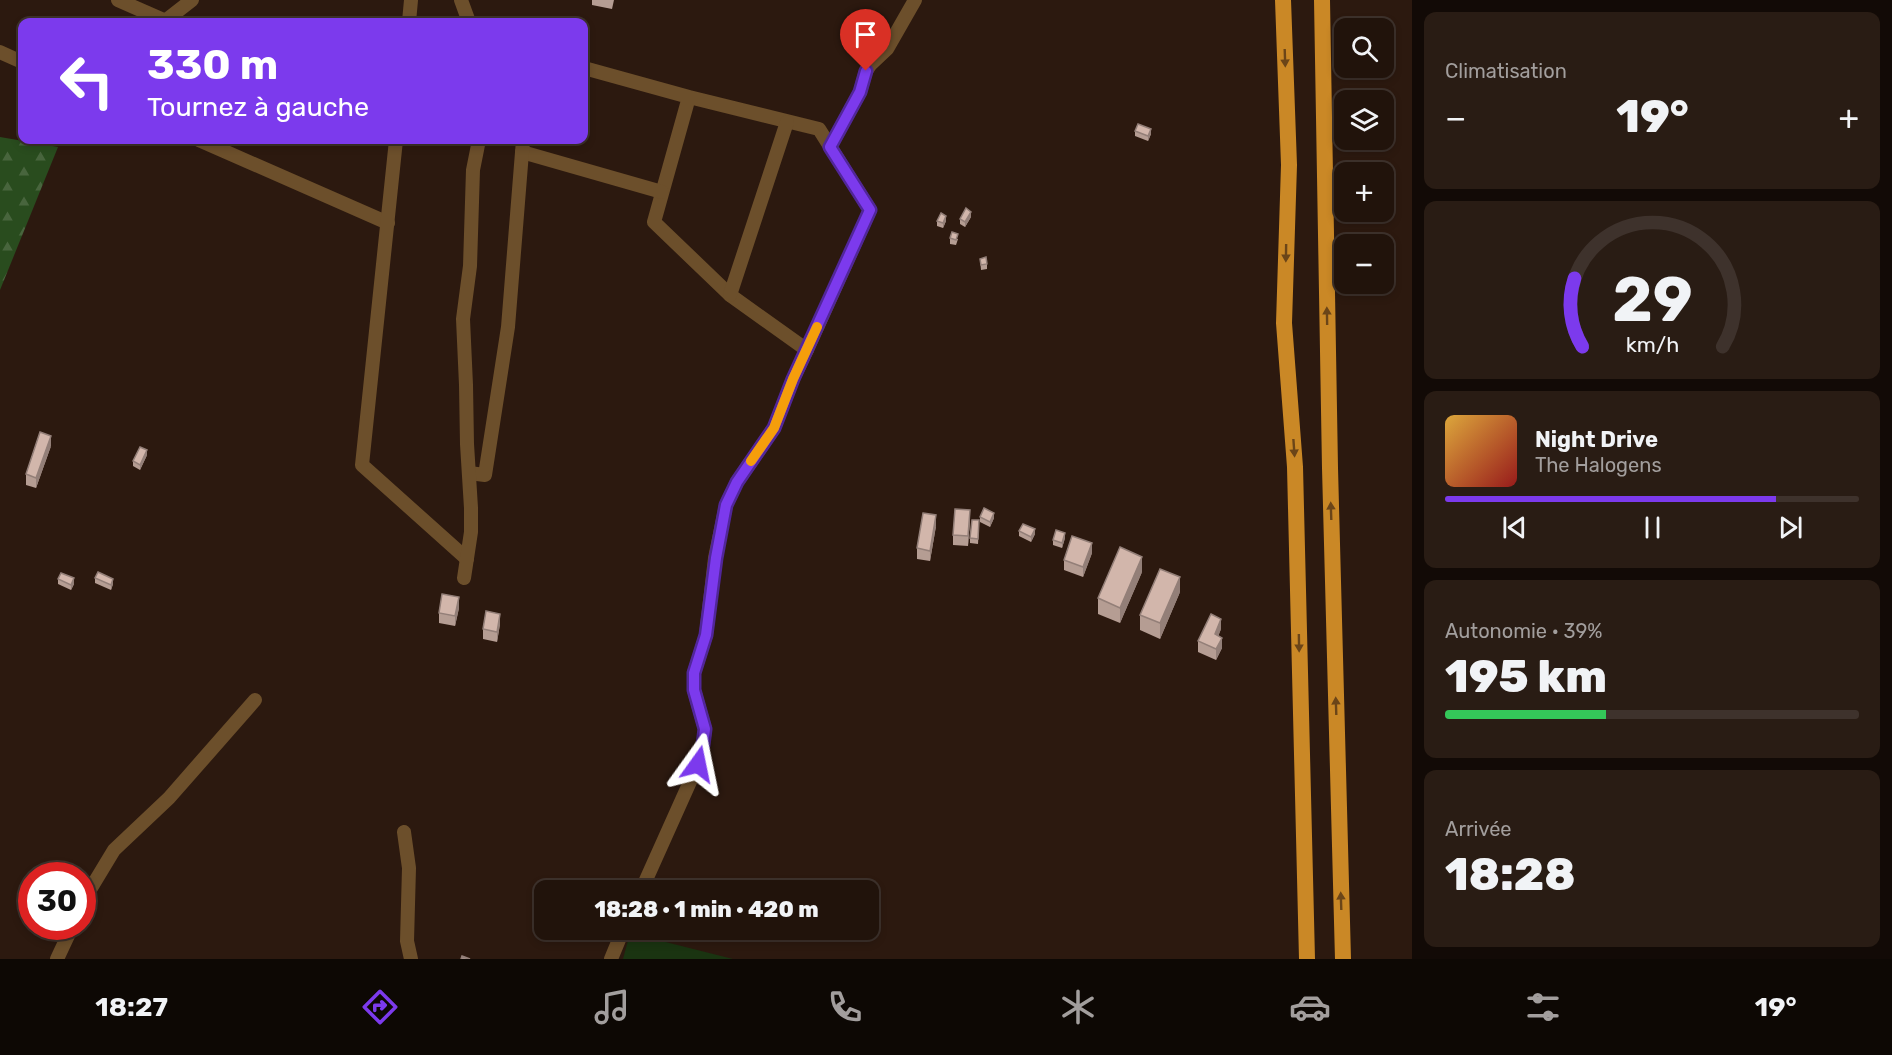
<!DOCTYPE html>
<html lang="fr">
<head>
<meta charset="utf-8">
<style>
  body { margin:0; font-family:Rubik,sans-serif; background:#291c14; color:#f1f3f6; height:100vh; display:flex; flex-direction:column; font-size:22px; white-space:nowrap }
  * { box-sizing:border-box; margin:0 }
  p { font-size:20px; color:#a29e9d }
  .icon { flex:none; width:33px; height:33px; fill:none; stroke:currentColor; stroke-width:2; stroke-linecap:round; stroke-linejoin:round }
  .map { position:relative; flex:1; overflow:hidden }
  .drawer { display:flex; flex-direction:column; gap:12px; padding:12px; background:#120a06; width:480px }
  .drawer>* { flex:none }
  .hud { position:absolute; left:18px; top:18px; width:570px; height:126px; border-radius:12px; box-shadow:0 3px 9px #0003,0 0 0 2px #3e322c; background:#7c3aed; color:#fff; overflow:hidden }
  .controls { position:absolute; left:1334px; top:18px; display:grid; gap:12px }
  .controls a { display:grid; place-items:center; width:60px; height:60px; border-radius:12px; background:#21130b; box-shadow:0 3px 9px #0003,0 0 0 2px #3e322c; font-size:30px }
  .speed { position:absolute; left:18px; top:862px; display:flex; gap:12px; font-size:30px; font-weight:700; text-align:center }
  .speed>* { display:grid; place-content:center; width:78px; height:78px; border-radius:50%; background:#21130b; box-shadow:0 3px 9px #0003,0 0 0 2px #3e322c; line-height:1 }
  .speed .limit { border:9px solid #d22; background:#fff; color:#111 }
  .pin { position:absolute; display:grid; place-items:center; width:51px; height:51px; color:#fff; margin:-62px -26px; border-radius:50% 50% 50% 0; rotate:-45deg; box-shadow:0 0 6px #0007 }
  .pin .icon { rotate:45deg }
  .me { position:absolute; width:66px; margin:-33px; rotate:12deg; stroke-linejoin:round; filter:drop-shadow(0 0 4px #0008) }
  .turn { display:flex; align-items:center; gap:21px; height:126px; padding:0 30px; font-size:27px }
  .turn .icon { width:78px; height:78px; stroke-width:2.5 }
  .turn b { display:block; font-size:42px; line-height:51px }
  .big { font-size:45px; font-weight:800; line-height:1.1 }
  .drawer .widget { flex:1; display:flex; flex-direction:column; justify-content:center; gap:9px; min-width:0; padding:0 21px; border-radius:12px; background:#291c14 }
  .drawer .dial { align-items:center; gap:0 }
  .dial svg { height:156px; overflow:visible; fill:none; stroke:#3e322c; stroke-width:7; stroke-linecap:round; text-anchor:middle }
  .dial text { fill:#f1f3f6; stroke:none }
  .song { display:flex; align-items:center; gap:18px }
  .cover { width:72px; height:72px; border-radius:9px; background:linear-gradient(135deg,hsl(40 70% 55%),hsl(0 70% 35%)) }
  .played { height:6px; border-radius:3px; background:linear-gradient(90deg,#7c3aed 80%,#3e322c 80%) }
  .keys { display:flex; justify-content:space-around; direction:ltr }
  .heat { display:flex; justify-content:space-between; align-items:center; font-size:33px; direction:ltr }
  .charge { height:9px; border-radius:4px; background:linear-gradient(90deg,#34c759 39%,#3e322c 0) }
  .trip { position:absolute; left:534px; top:880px; width:345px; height:60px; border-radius:12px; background:#21130b; box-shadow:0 3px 9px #0003,0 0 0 2px #3e322c; font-weight:800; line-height:60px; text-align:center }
  .tab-bar { display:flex; height:96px; justify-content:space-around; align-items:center; background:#0d0804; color:#a29e9d }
  .tab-bar .icon { width:42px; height:42px }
  .tab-bar .selected { color:#7c3aed }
  .tab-bar b { font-size:27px; color:#f1f3f6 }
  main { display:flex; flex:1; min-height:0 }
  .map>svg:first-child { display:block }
  .forest { fill:url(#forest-firs) }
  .park { fill:#1a3411 }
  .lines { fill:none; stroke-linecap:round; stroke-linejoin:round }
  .minor { stroke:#6c4f2b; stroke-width:14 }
  .trunk { stroke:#ca8826; stroke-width:16 }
  .wall { fill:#b59d93 }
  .shaded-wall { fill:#937f78 }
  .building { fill:#d2b6ab; stroke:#937f78; stroke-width:1.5 }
  .oneway { fill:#6b4518 }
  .route-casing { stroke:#51269a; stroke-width:15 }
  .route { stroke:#7c3aed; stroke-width:10 }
  .slow { stroke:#f59e0b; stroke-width:10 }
</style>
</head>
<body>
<main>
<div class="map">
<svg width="1412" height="959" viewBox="0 0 1412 959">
  <defs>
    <pattern id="forest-firs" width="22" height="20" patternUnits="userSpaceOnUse" patternTransform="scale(1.5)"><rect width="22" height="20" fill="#294c1e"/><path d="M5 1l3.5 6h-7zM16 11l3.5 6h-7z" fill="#48653d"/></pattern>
  </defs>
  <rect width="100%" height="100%" fill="#2c190f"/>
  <polygon class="forest" points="0,137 58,147 0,290"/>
  <polygon class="park" points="630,933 733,959 623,959"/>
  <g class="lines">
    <g class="minor">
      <polyline points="118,0 168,22"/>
      <polyline points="461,0 469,22"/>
      <polyline points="165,21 192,0"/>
      <polyline points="409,22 411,0"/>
      <polyline points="0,52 22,62"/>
      <polyline points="584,68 689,97 819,129 870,210 807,350 730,295 654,222 689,97"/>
      <polyline points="199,140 388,223"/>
      <polyline points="396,140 362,465 467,559"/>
      <polyline points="830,147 860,92 866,71 870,65 887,49 915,0"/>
      <polyline points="522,152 662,192"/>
      <polyline points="730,295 787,122"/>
      <polyline points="469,473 485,475 508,327 523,140"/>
      <polyline points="464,578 471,532 471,508 467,444 466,385 463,319 470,266 473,170 479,140"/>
      <polyline points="404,832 409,868 407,941 411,959"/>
      <polyline points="641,891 698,764 703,745 705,729 694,690 694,673 706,635 715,558 726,505 737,482 774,428 793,379 807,350"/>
      <polyline points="82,903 114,850 169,798 255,700"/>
      <polyline points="57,959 72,927"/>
      <polyline points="611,959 623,930"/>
    </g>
    <g class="trunk">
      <polyline points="1283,0 1289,165 1284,323 1295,467 1307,959"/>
      <polyline points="1322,0 1330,468 1343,959"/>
    </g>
  </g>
  <g class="wall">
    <polygon points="592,0 614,0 612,9 592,5"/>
    <polygon points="1135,131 1151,134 1148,141 1135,136"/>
    <polygon points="971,217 965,227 960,224 960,219"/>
    <polygon points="937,221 946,221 943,228 937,226"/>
    <polygon points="950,238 958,239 956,245 950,244"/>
    <polygon points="980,259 987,264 987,269 981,270"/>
    <polygon points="51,446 36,488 26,485 26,474"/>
    <polygon points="147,455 140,470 133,466 133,461"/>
    <polygon points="980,517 994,518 990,527 980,522"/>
    <polygon points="970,520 968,546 953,545 953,535"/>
    <polygon points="979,525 978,544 970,543 970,538"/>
    <polygon points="936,526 930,561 917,559 917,548"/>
    <polygon points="1019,531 1035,534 1031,542 1019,536"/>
    <polygon points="1065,538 1062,548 1053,545 1053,540"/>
    <polygon points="1092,553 1083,577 1064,570 1064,560"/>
    <polygon points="1142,572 1120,623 1098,614 1098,598"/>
    <polygon points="95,578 113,584 111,590 95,583"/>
    <polygon points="58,579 74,584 71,590 58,584"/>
    <polygon points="1180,592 1160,639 1140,630 1140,615"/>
    <polygon points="459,608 455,626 439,623 439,613"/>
    <polygon points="500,624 497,642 483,639 483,629"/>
    <polygon points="1221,629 1218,636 1222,648 1216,660 1198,652 1198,641"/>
  </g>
  <g class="shaded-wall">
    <polygon points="1151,129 1151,134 1148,141 1148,136"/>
    <polygon points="971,212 971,217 965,227 965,222"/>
    <polygon points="946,216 946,221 943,228 943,223"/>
    <polygon points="51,436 51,446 36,488 36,478"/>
    <polygon points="147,450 147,455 140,470 140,465"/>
    <polygon points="970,510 970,520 968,546 968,536"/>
    <polygon points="994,513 994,518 990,527 990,522"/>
    <polygon points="936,515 936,526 930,561 930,551"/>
    <polygon points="1035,529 1035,534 1031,542 1031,537"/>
    <polygon points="1065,533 1065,538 1062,548 1062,543"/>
    <polygon points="1092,543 1092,553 1083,577 1083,567"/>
    <polygon points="1142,557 1142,572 1120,623 1120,608"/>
    <polygon points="1180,577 1180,592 1160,639 1160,623"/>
    <polygon points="74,578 74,584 71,590 71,585"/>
    <polygon points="113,579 113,584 111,590 111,585"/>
    <polygon points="459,597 459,608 455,626 455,616"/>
    <polygon points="500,614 500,624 497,642 497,632"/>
    <polygon points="1221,619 1221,629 1215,645 1215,634"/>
    <polygon points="1222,638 1222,648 1216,660 1216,649"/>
  </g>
  <g class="building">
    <polygon points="1138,124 1151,129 1148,136 1135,131"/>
    <polygon points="966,208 971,212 965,222 960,219"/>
    <polygon points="941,213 946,216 943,223 937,221"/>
    <polygon points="952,232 958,234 956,240 950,238"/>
    <polygon points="986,257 987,264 981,265 980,259"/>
    <polygon points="40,432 51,436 36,478 26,474"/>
    <polygon points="140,447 147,450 140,465 133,461"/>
    <polygon points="984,508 994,513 990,522 980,517"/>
    <polygon points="955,509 970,510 968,536 953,535"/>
    <polygon points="923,513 936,515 930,551 917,548"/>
    <polygon points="972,520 979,520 978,539 970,538"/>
    <polygon points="1023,524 1035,529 1031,537 1019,531"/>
    <polygon points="1056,530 1065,533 1062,543 1053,540"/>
    <polygon points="1072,536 1092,543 1083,567 1064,560"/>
    <polygon points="1120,547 1142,557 1120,608 1098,598"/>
    <polygon points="1160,569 1180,577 1160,623 1140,615"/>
    <polygon points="98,572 113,579 111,585 95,578"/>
    <polygon points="61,573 74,578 71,585 58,579"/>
    <polygon points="442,594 459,597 455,616 439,613"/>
    <polygon points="486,611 500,614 497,632 483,629"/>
    <polygon points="1211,614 1221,619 1215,634 1222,638 1216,649 1198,641"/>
    <polygon points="462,956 470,959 461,959"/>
  </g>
  <defs><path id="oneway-solid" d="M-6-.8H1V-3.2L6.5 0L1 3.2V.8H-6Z" transform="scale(1.5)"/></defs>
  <g class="oneway">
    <use href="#oneway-solid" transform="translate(1285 58) rotate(88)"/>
    <use href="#oneway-solid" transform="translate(1286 253) rotate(91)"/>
    <use href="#oneway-solid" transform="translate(1327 316) rotate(-91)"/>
    <use href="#oneway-solid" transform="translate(1294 448) rotate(86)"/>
    <use href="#oneway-solid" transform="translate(1331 511) rotate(-92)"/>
    <use href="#oneway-solid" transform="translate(1299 643) rotate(89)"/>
    <use href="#oneway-solid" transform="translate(1336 706) rotate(-92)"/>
    <use href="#oneway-solid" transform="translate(1341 901) rotate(-92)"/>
  </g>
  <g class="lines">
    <defs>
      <polyline id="route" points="698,764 703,745 705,729 694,690 694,673 706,635 716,558 726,505 737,482 774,428 793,379 870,210 830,147 860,92 866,71"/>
    </defs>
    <use href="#route" class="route-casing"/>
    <use href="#route" class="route"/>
    <polyline class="slow" points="751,461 774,428 793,379 817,327"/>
  </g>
</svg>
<div class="controls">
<a><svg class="icon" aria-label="search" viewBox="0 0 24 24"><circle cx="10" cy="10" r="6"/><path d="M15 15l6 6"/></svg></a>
<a><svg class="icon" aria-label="layers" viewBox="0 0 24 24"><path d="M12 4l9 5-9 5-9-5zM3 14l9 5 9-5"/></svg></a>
<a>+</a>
<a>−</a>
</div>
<div class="speed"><div class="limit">30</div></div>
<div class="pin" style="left:866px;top:71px;background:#d93025"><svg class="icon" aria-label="arrive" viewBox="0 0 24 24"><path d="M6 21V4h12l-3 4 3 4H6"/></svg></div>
<svg class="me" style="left:698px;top:764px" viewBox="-20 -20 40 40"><path d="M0-17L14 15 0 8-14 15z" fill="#7c3aed" stroke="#fff" stroke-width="4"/></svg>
<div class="trip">18:28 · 1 min · 420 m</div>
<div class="hud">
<div class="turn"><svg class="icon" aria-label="left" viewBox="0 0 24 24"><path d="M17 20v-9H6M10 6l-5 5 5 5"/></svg><div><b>330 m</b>Tournez à gauche</div></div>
</div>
</div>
<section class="drawer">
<div class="widget"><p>Climatisation</p>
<div class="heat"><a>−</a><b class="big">19°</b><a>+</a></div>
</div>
<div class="widget dial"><svg viewBox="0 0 100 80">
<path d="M14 69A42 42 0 1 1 86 69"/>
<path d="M14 69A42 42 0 0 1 10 34" stroke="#7c3aed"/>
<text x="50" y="56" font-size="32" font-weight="700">29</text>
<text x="50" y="72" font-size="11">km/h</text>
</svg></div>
<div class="widget">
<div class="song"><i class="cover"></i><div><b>Night Drive</b><p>The Halogens</p></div></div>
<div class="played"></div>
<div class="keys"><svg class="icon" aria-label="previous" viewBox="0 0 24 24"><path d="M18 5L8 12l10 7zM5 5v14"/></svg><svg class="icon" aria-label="pause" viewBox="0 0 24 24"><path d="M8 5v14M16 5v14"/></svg><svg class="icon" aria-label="next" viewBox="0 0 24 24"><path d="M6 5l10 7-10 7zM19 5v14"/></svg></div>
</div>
<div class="widget"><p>Autonomie · 39%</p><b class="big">195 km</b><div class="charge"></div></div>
<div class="widget"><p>Arrivée</p><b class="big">18:28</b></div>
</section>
</main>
<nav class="tab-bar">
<b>18:27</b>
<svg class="icon selected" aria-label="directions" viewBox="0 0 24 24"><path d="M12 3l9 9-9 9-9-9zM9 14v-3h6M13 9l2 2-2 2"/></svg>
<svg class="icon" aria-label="music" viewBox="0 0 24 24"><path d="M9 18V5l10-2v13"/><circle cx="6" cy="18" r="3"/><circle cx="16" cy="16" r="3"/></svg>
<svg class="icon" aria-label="phone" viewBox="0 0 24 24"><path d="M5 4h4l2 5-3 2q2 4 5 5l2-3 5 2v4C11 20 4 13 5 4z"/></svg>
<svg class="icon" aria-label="climate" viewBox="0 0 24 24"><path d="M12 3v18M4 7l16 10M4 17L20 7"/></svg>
<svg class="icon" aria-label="car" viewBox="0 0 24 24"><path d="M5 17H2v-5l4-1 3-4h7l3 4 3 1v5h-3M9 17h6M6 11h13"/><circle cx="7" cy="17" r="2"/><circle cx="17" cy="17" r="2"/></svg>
<svg class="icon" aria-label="filters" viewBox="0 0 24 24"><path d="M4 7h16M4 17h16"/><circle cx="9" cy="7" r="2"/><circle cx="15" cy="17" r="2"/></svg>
<b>19°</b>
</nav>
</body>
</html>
